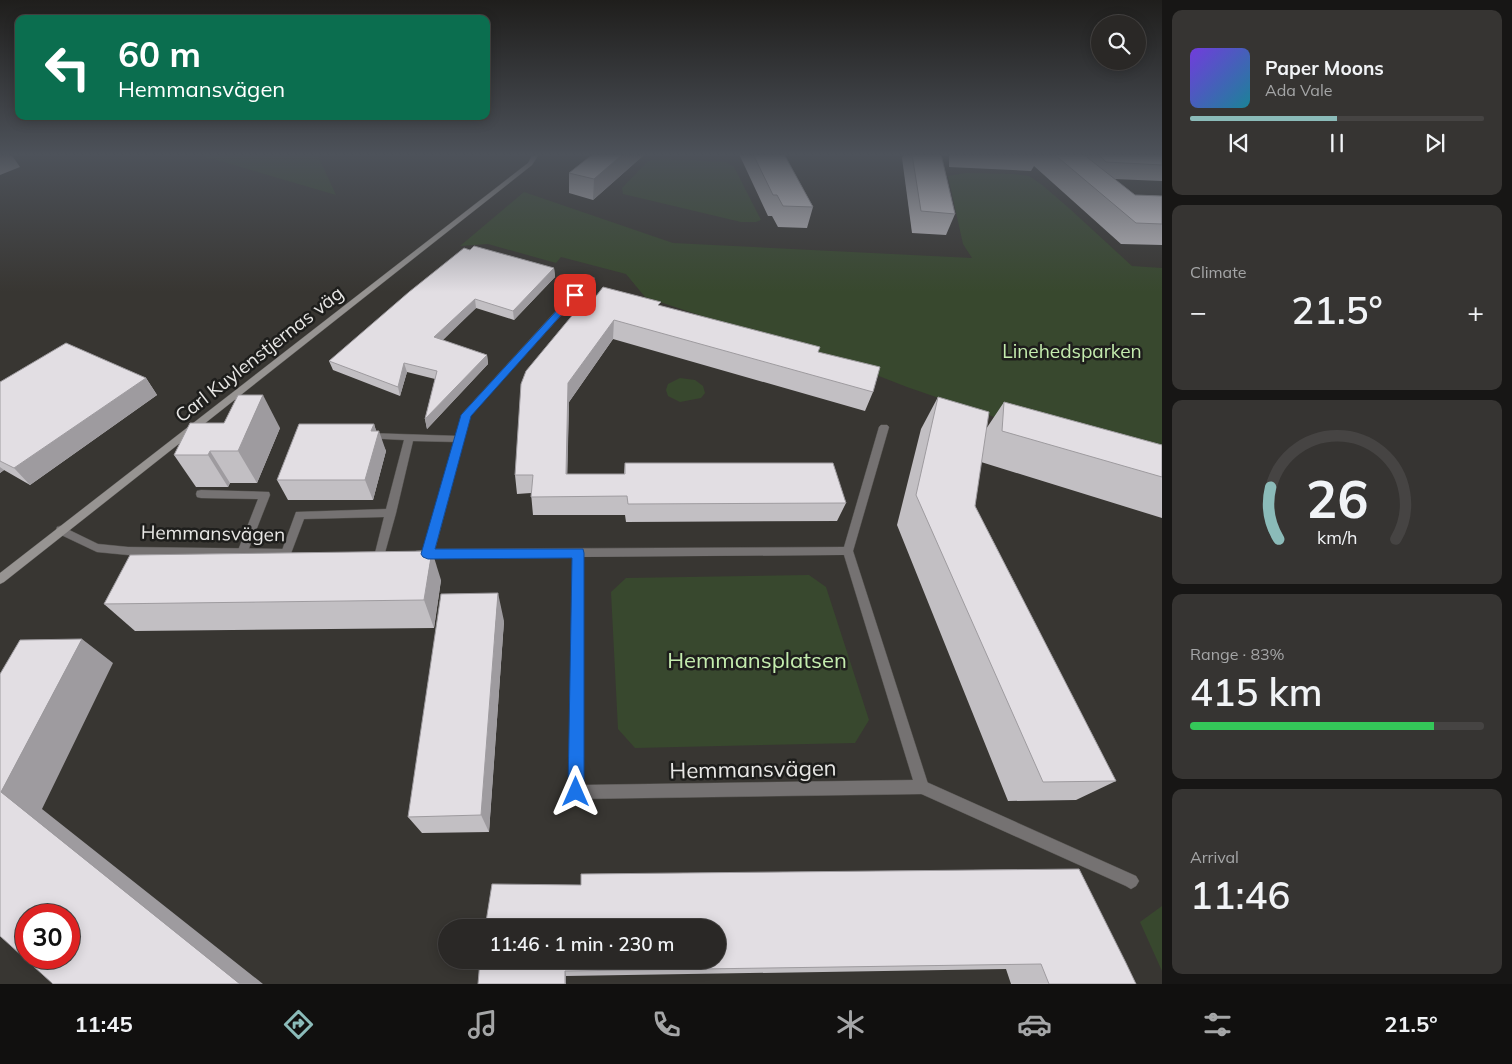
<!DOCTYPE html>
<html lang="en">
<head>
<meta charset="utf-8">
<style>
  body { margin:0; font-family:Mulish,sans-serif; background:#363432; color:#f1f3f6; height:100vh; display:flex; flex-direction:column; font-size:19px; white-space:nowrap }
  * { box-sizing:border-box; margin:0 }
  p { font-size:16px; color:#a5a6a7 }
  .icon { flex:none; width:28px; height:28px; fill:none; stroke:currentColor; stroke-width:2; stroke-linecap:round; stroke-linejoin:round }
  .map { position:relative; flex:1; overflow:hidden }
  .side { display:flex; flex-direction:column; gap:10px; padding:10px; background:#171615; width:350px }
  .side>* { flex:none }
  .banner { position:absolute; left:15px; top:15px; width:475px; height:105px; border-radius:10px; box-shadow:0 2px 12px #0003,0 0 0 1px #464443; background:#0b6e4f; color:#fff; overflow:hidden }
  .tools { position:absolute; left:1091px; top:15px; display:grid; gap:10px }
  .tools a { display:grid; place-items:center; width:55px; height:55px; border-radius:50%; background:#2a2826; box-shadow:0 2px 12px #0003,0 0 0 1px #464443; font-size:25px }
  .speed { position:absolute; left:15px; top:904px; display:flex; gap:10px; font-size:25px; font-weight:700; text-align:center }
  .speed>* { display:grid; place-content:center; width:65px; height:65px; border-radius:50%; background:#2a2826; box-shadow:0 2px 12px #0003,0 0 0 1px #464443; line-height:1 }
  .speed .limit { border:8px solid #d22; background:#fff; color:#111 }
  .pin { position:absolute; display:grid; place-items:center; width:42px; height:42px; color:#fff; margin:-21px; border-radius:10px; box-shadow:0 2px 8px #0006 }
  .me { position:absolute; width:55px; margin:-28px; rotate:0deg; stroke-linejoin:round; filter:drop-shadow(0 0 4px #0008) }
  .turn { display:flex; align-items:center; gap:18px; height:105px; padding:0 20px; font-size:22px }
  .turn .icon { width:65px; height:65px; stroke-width:2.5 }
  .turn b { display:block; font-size:35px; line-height:42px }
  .big { font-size:38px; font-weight:600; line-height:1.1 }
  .side .card { flex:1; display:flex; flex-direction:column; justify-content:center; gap:8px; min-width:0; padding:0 18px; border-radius:10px; background:#363432 }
  .side .dial { align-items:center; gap:0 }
  .dial svg { height:130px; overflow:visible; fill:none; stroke:#464443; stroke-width:7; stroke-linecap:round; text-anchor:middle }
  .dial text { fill:#f1f3f6; stroke:none }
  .song { display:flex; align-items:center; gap:15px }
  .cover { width:60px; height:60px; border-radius:8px; background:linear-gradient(135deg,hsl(260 70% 55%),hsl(190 70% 35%)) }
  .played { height:5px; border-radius:2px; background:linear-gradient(90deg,#8bbbb9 50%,#464443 50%) }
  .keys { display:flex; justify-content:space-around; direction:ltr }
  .heat { display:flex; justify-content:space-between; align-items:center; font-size:28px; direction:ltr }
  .charge { height:8px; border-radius:4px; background:linear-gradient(90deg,#34c759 83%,#464443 0) }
  .trip { position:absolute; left:438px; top:919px; width:288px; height:50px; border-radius:25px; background:#2a2826; box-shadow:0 2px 12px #0003,0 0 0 1px #464443; font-weight:600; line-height:50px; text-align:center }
  .menu { display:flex; height:80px; justify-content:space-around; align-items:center; background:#11100f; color:#a5a6a7 }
  .menu .icon { width:35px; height:35px }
  .menu .selected { color:#8bbbb9 }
  .menu b { font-size:22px; color:#f1f3f6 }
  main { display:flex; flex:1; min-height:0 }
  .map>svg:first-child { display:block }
  .green { fill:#38482e }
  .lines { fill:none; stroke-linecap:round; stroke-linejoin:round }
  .lane-casing { stroke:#54524f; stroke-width:1 }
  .street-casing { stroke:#54524f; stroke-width:1 }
  .secondary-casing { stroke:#54524f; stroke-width:1 }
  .lane { fill:#757272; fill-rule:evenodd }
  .street { fill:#757272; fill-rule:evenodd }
  .secondary { fill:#979492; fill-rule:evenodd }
  .wall { fill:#c2bfc3 }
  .shaded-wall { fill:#9e9b9f }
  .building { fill:#e2dee3; stroke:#9e9b9f; fill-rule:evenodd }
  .route { fill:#1a73e8; stroke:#114b97 }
  .labels { text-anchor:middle; stroke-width:5; stroke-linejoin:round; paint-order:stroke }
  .park-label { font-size:19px; fill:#c4ecae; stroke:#1e1e1c }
  .street-label { font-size:19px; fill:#e8e7e5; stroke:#1e1e1c }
  .near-park-label { font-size:22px; fill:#c4ecae; stroke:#1e1e1c }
  .near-street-label { font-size:22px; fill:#e8e7e5; stroke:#1e1e1c }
</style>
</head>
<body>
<main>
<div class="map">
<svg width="1162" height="984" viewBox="0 0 1162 984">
  <rect width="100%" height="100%" fill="#383632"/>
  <g class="green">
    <polygon points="196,154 317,154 336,195"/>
    <polygon points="663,159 727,162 734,167 761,220 756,222 741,222 623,194 622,188 648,161"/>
    <polygon points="966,173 1014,174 1029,176 1041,184 1070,209 1132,266 1162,268 1162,475 907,387 866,371 645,297 626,274 561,257 556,263 488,244 460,246 524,192 673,243 972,258 963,244 948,176"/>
    <polygon points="680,378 695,380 703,386 705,393 701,398 680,402 668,396 666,390 668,384"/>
    <polygon points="809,575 826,587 869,720 855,743 635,748 618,729 611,592 626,578"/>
    <polygon points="1162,906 1162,971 1140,922"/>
  </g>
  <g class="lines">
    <defs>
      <g id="lane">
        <polygon points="368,433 459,436 464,439 459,442 413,441 396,513 384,556 380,557 376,556 375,553 384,517 304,519 290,556 286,557 282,556 281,553 296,512 386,509 404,440 365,438 363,436"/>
        <polygon points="201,490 269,492 270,495 246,556 242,557 238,556 237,553 258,499 201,498 197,497 196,494 197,491"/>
        <polygon points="922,780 1136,876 1139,881 1136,886 1131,889 1126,886 917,792 915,787 917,782"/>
      </g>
      <g id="street">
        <path d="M588 276 595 278 470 416 435 549 844 547 879 427 881 425H887L889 427 853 551 929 787 927 792 922 794 576 799 571 797 569 792 573 557 420 558 416 557 415 554 416 551 424 550 463 413ZM844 555 913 780 583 785V557Z"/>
        <polygon points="61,526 98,544 128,547 286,549 290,550 291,553 290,556 286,557 128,555 97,552 57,533 56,530 57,527"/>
      </g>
      <polygon id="secondary" points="533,154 539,154 532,165 4,582 0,584 0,573 528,163"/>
    </defs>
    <use href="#lane" class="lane-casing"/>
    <use href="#street" class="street-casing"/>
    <use href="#secondary" class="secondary-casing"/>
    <use href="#lane" class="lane"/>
    <use href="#street" class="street"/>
    <use href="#secondary" class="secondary"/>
  </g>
  <g class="wall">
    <polygon points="593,154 645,154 593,200 569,193 569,173"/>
    <polygon points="739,154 784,154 813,207 807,228 778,227 772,216 768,216"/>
    <polygon points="904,154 941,154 955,214 946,235 912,233 902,158"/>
    <polygon points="949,154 1162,154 1162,181 1114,179 1135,195 1162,196 1162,245 1121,244 1034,166 1031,171 949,167"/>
    <polygon points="470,250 554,268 555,277 514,320 476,308 442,340 487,355 488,364 427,429 425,419 435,379 407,372 400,396 333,370 329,361"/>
    <polygon points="661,306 818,352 873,392 865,411 613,339 569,402 567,474 624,474 625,463 846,503 837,521 626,522 625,515 533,515 531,493 517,494 515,475 587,308"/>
    <polygon points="146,378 157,395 30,485 4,470 0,473 0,382"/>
    <polygon points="938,397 986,429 1004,402 1162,445 1162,518 981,462 975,506 1116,781 1076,800 1008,801 897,525 921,429"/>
    <polygon points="374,424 376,431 386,451 373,500 288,500 277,480"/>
    <polygon points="280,428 257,483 230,483 228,487 196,487 174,455"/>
    <polygon points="441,580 434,628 135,631 104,604"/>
    <polygon points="504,621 489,832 422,833 408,817"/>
    <polygon points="1079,869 1136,984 1011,984 1006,969 566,976 566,984 478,984 581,885"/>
  </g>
  <g class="shaded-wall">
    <polygon points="0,154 11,154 20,167 0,175"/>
    <polygon points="623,154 645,154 593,200 594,179"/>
    <polygon points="554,268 555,277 514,320 513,311"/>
    <polygon points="475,299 476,308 436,347 434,337"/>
    <polygon points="614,320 613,339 569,402 567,492 566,474 568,383"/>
    <polygon points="487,355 488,364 427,429 425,419"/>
    <polygon points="404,363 407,372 400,396 398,387"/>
    <polygon points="146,378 157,395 30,485 14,468"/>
    <polygon points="263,395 280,428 257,483 238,451"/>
    <polygon points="374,424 378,436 379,431 386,451 373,500 365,480 371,431"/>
    <polygon points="210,451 230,483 228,487 208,455"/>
    <polygon points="0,467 4,470 0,473"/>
    <polygon points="432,551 441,580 434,628 424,600"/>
    <polygon points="498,593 504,621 489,832 481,815"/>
    <polygon points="82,639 113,663 42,809 263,984 240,984 1,792"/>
    <polygon points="565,971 566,976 566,984 565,984"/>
  </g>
  <g class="building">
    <polygon points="593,154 623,154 594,179 569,173"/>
    <polygon points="753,154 784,154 813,207 783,206 777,195 773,195"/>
    <polygon points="912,154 941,154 955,214 921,211"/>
    <polygon points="1054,154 1083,154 1135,195 1162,196 1162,224 1136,223"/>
    <polygon points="1098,154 1162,154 1162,165 1106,162"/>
    <polygon points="474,246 554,268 513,311 475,299 434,337 487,355 425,419 437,371 404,363 398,387 329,361 409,292 464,248 470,250"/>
    <polygon points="603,287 661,302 658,305 820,347 818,352 880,367 873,392 614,320 568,383 566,474 625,474 625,463 833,463 846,503 628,504 627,496 531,497 533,475 515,475 521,384 526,371 580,306 587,308"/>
    <polygon points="66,343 146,378 14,468 0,461 0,382"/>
    <polygon points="238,395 263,395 238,451 210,451 208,455 174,455 190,423 224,423"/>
    <polygon points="938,397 989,412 975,506 1116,781 1043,782 916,495"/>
    <polygon points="1004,402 1162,445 1162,477 1002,431"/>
    <polygon points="299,424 374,424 371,431 379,431 365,480 277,480"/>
    <polygon points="432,551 424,600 104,604 130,555"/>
    <polygon points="498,593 481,815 408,817 441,594"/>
    <path d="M82 639 1 792 240 984H53L0 936V674L20 640ZM26 915H69V958H26Z"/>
    <polygon points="1079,869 1126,963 1136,984 1049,984 1041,964 565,971 565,984 478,984 480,960 716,960 716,928 485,928 492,884 581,885 581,874"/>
  </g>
  <linearGradient id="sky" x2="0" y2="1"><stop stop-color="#1f1e1c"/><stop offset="0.53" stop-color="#4d525a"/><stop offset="1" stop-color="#4d525a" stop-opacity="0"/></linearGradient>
  <rect width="1162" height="292" fill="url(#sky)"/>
  <polygon class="route" points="572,294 579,295 471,416 435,549 583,549 584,553 584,792 582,797 576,800 571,797 568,792 572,558 428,559 423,557 421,554 461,415"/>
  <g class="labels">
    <g class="park-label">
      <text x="1072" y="358">Linehedsparken</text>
    </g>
    <g class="street-label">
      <text transform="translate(259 354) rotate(-38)" y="7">Carl Kuylenstjernas väg</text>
      <text transform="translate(213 533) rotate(1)" y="7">Hemmansvägen</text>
    </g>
    <g class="near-park-label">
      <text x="757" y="668">Hemmansplatsen</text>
    </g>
    <g class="near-street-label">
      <text transform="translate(753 769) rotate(-1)" y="8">Hemmansvägen</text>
    </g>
  </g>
</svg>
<div class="tools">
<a><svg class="icon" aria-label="search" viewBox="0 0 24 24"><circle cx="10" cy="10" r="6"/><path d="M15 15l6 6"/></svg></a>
</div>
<div class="speed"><div class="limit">30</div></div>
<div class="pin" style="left:575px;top:295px;background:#d93025"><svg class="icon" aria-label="arrive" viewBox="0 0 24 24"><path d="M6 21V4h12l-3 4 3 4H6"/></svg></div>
<svg class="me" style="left:576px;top:792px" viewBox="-20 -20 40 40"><path d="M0-17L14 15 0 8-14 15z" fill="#1a73e8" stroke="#fff" stroke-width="4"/></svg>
<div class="trip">11:46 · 1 min · 230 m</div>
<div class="banner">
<div class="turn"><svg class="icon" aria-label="left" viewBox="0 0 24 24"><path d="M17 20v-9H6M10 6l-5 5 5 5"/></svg><div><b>60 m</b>Hemmansvägen</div></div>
</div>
</div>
<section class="side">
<div class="card">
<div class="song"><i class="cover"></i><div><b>Paper Moons</b><p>Ada Vale</p></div></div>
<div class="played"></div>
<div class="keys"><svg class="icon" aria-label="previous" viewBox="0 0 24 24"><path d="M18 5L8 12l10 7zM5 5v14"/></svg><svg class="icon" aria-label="pause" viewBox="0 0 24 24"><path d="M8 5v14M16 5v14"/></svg><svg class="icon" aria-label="next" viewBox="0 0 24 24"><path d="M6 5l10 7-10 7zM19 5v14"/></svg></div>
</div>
<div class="card"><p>Climate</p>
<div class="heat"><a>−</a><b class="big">21.5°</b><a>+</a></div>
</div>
<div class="card dial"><svg viewBox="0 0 100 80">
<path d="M14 69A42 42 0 1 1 86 69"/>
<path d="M14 69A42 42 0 0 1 9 37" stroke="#8bbbb9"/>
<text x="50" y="56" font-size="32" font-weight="700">26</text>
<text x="50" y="72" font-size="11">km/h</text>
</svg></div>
<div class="card"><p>Range · 83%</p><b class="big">415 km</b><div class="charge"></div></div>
<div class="card"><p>Arrival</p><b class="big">11:46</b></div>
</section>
</main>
<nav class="menu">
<b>11:45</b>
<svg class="icon selected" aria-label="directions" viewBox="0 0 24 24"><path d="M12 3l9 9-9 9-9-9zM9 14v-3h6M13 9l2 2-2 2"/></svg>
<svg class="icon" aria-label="music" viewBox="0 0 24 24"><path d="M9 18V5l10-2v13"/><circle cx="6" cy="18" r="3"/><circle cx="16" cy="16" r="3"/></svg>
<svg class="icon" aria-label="phone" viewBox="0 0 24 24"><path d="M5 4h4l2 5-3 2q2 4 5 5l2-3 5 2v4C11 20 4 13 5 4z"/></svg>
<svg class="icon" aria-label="climate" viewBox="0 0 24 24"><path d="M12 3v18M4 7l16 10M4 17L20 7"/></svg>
<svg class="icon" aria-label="car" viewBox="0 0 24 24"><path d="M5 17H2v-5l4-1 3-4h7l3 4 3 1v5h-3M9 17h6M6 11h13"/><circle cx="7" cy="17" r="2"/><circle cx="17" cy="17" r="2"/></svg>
<svg class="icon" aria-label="filters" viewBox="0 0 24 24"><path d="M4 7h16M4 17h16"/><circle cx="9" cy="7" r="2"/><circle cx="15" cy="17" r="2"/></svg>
<b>21.5°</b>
</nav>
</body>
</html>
